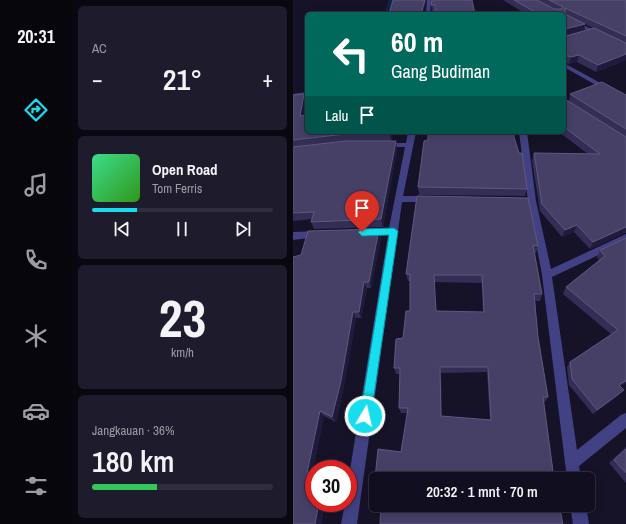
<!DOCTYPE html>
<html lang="id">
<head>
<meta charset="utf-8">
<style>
  body { margin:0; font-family:"Archivo Narrow",sans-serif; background:#1e1c2c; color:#f1f3f6; height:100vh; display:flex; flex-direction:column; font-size:15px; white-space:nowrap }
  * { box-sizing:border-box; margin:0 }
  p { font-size:13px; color:#9c9ca4 }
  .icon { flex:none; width:22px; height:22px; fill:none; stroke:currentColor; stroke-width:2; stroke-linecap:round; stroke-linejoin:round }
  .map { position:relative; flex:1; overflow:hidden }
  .drawer { display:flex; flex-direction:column; gap:6px; padding:6px; background:#090811; width:221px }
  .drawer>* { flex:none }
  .banner { position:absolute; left:12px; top:12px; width:261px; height:122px; border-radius:6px; box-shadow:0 2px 10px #0003,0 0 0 1px #302e3d; background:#00695c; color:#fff; overflow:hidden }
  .speed { position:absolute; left:12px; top:460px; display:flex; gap:8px; font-size:20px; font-weight:700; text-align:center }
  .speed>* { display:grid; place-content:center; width:52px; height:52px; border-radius:50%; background:#100e1f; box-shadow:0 2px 10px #0003,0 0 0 1px #302e3d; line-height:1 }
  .speed .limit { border:6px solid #d22; background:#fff; color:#111 }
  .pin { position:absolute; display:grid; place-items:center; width:34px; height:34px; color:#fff; margin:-41px -17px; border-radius:50% 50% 50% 0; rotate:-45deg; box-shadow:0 0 4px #0007 }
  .pin .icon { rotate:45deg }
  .me { position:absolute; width:44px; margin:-22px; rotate:9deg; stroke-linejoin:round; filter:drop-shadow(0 0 3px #0008) }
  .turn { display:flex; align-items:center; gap:14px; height:84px; padding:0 20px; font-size:18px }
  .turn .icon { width:52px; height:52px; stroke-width:2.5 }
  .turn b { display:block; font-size:28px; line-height:34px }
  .then { display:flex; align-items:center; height:38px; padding:0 20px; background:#0003; gap:8px; font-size:15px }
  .big { font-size:30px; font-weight:600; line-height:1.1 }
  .drawer .card { flex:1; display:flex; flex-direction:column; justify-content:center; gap:6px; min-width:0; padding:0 14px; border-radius:6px; background:#1e1c2c }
  .drawer .dial { align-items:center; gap:0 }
  .dial b { font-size:52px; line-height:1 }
  .song { display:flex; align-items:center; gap:12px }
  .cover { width:48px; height:48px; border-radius:6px; background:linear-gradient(135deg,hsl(150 70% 55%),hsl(110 70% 35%)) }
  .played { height:4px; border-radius:2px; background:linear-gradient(90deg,#17deee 25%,#302e3d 25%) }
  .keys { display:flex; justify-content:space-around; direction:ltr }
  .heat { display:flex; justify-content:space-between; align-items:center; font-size:22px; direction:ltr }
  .charge { height:6px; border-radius:3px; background:linear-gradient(90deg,#34c759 36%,#302e3d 0) }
  .trip { position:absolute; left:76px; top:472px; width:226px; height:40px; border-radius:6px; background:#100e1f; box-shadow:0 2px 10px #0003,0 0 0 1px #302e3d; font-weight:600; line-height:40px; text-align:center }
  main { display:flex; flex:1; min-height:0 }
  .dock { display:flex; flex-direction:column; width:72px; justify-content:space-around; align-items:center; background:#06060c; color:#9c9ca4 }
  .dock .icon { width:28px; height:28px }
  .dock .selected { color:#17deee }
  .dock b { font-size:18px; color:#f1f3f6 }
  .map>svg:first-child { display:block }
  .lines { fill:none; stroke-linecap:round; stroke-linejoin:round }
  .stream { fill:#0f2445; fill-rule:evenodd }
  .minor { fill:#424184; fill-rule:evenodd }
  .wall { fill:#342d55; fill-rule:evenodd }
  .shaded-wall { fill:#201b3c }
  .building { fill:#464067; stroke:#5e597e; fill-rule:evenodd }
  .route { fill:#17deee; stroke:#0f909b }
</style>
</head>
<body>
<main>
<nav class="dock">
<b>20:31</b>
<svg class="icon selected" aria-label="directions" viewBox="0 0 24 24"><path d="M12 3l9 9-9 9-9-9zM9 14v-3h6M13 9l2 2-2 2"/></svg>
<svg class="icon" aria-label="music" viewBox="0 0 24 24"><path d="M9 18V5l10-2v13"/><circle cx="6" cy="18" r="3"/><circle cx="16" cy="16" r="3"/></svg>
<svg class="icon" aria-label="phone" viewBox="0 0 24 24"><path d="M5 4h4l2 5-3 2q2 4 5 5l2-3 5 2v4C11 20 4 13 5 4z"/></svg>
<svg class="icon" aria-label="climate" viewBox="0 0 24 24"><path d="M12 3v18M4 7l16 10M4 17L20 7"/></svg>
<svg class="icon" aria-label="car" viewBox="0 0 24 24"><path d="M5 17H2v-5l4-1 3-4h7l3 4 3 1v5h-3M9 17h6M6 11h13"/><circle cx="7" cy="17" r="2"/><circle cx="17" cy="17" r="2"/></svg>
<svg class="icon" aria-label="filters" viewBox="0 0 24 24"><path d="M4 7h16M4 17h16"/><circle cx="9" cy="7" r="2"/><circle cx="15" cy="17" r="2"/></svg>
</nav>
<section class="drawer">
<div class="card"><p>AC</p>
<div class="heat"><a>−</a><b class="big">21°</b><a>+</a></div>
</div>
<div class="card">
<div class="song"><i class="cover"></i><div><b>Open Road</b><p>Tom Ferris</p></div></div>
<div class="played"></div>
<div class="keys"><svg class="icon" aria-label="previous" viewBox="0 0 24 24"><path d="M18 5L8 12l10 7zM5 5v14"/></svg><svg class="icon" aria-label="pause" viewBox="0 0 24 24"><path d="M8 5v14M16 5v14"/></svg><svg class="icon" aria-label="next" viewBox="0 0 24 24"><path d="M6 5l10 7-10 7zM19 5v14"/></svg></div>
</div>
<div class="card dial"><b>23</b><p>km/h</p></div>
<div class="card"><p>Jangkauan · 36%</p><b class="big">180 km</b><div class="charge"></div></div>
</section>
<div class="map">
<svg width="333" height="524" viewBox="0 0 333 524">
  <rect width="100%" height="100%" fill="#161329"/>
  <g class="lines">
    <polygon class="stream" points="96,0 100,0 95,14 91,14"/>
    <g class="minor">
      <polygon points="134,0 138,0 137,14 133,14"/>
      <polygon points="271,16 333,45 333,49 271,19"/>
      <polygon points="271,63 333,97 333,102 271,67"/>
      <polygon points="14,92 14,96 0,98 0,94"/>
      <polygon points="115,132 123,132 110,196 137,196 141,199 137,202 109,202 64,524 48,524 52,503 55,503 55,482 95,235 74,235 69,232 74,229 96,228 112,147 92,147 88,145 92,143 113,143"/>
      <polygon points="226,132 234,132 243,201 258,269 333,234 333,242 259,277 284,450 328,415 333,413 333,428 286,466 288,479 274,479 249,275 235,201"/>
      <polygon points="28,231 31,232 33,234 31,236 0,240 0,232"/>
      <polygon points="277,505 293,505 296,524 280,524"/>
    </g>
  </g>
  <g class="wall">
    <polygon points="179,0 142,11 139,11 138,5"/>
    <path d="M210 0H333V60L303 72 284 62 276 64 271 62V14H233ZM292 24 300 28 273 36 272 35 291 31Z"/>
    <polygon points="11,94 14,101 11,115 101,132 98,141 104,149 90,227 21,229 18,222 19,219 0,221 0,95"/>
    <polygon points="277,94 333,95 333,233 332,233 297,249 281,232 269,237 247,211 239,161 241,153 295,154 266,132 271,132 271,96 272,99 276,101"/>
    <polygon points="221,137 234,189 232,196 126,195 125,187 135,140"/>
    <path d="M124 196 235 198 245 246 243 253H241L249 294 247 301H242L245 337 255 397 252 402H251L261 479H83V490L81 489 85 449 108 452 114 413H108L106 408 107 374H103L101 368 103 339 110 338 113 311H117V281H115L113 274ZM141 282 189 283 190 312 143 311ZM194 372 197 420 149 416 148 373Z"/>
    <polygon points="88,237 78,288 74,288 68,318 63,318 51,386 43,422 31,416 19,473 21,503 32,503 28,524 0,524 8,255"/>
    <polygon points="333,238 327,387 326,395 300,414 276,385 274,367 277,362 319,335 270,294 273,287 306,260 304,257 307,250"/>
    <polygon points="333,447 333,483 316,463"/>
  </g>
  <g class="shaded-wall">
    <polygon points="132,0 134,0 130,14 128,14"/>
    <polygon points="292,24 291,31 271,35 272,29"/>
    <polygon points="333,54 333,60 303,72 305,65"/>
    <polygon points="286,55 284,62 276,64 278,57"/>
    <polygon points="11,94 14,101 9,123 7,116"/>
    <polygon points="98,132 101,132 98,142 97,134"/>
    <polygon points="103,141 104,149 90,227 88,219"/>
    <polygon points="284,225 281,232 269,237 272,230"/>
    <polygon points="333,227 332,233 297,249 300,242"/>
    <polygon points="86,229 88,237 78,288 76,282"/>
    <polygon points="71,282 74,288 68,318 66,312"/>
    <polygon points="60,312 63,318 51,386 43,422 39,417"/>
    <polygon points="147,367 148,373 149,421 148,416"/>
    <polygon points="333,381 333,383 322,391 326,385"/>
    <polygon points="331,390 326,395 300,414 304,410"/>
    <polygon points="27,411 31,416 19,476 14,473"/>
    <polygon points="26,503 32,503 28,524 22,524"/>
  </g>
  <g class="building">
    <polygon points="100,0 132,0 128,14 96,14"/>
    <polygon points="139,0 179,0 182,14 142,14 142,5 138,5"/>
    <polygon points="221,0 244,0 261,9 268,9 270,7 256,0 331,0 333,1 333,36 272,8 272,14 292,24 272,29 271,34 271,14 245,14"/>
    <polygon points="301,28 333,43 333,54 305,65 286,55 278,57 272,55 271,59 271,34 273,36"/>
    <polygon points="309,82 333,95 333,129 277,94"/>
    <polygon points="11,94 7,116 14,115 14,132 98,132 97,134 53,134 0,140 0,95"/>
    <polygon points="271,96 272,99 333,137 333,227 300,242 284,225 272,230 249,204 241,153 307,154 271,127"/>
    <polygon points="135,132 221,132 221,137 226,153 229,153 234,189 125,187 131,141 135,140"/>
    <polygon points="53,141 103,141 88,219 18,222 21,212 0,213 0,147"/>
    <path d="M124 196 235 198 245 246 240 245 249 294H241L245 337 255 397H250L261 479H83V489H81L85 449 108 452 115 408H106L107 368H101L103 339 110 338 113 311H117V274H113ZM141 275H189L191 312 143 311ZM147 367H195L198 420 148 416Z"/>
    <polygon points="86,229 76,282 71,282 66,312 60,312 48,381 39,417 27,411 14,473 21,473 21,503 26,503 22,524 0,524 0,257 8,255 15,231"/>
    <polygon points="333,238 333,381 326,385 331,390 304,410 279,379 277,362 325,330 273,287 312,256 307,250"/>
    <polygon points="333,449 333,473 321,460"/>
    <polygon points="88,505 266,505 270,524 87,524"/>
  </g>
  <polygon class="route" points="101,228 105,231 78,416 77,420 72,422 68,420 67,416 96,235 69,236 65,232 69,229"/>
</svg>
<div class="speed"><div class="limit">30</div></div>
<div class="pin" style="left:69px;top:232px;background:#d93025"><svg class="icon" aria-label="arrive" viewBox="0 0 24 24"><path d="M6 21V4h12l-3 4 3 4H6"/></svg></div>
<svg class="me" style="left:72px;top:416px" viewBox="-20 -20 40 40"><circle r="17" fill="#17deee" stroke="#fff" stroke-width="3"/><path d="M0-11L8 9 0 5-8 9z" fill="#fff"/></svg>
<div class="trip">20:32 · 1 mnt · 70 m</div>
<div class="banner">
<div class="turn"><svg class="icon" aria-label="left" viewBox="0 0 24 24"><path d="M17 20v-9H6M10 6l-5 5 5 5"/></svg><div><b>60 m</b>Gang Budiman</div></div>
<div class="then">Lalu<svg class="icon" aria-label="arrive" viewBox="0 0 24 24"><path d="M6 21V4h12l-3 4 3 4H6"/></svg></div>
</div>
</div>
</main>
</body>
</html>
